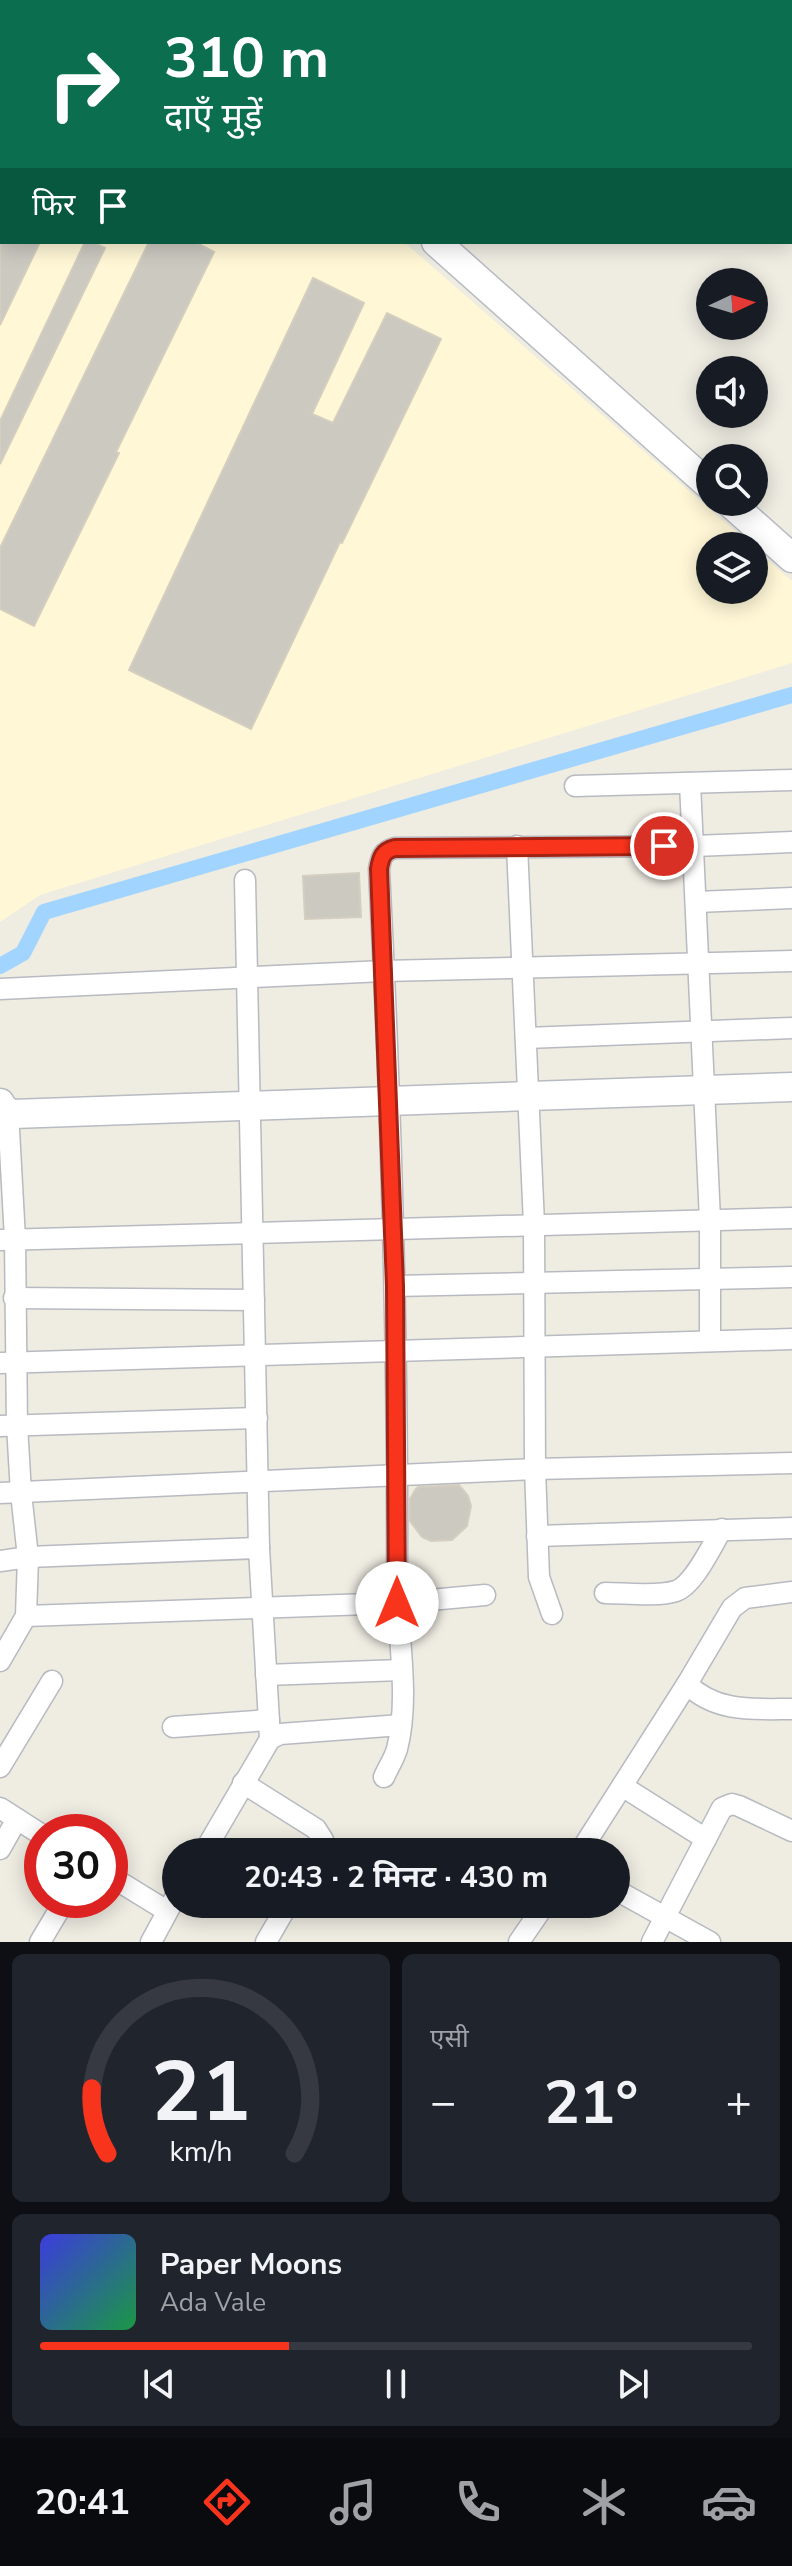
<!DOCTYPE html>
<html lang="hi">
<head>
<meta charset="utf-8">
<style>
  body { margin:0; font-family:"Nunito Sans","Noto Sans Devanagari",sans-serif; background:#20242c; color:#f1f3f6; height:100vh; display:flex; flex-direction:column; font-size:30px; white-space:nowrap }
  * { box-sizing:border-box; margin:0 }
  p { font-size:26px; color:#9ea1a6 }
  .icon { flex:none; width:44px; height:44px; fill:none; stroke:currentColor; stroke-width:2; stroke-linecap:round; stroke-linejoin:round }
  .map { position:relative; height:1942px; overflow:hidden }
  .side { display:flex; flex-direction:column; gap:12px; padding:12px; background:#0d0f14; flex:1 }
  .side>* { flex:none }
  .banner { position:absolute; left:0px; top:0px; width:792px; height:244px; box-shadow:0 4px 20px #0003; background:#0b6e4f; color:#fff; overflow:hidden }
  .needle { width:52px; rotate:86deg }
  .tools { position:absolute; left:696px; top:268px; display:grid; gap:16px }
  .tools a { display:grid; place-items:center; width:72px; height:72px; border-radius:50%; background:#171b24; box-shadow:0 4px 20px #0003; font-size:40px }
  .speed { position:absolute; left:24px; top:1814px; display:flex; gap:16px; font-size:40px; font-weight:700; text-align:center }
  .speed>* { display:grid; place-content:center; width:104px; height:104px; border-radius:50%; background:#171b24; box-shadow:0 4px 20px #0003; line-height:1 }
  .speed .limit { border:12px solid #d22; background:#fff; color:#111 }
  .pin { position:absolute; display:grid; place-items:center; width:68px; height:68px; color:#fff; margin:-34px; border:4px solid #fff; border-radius:50%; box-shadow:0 2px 8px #0007 }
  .me { position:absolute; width:88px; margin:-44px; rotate:0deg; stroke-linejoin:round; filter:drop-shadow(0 0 6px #0008) }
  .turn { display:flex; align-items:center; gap:28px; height:168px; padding:0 32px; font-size:36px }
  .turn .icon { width:104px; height:104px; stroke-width:2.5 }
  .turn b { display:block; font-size:56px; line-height:68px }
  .then { display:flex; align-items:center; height:76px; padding:0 32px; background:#0003; gap:16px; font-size:30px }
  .big { font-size:60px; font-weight:700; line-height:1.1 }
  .side .card { flex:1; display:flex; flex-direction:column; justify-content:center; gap:12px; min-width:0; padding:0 28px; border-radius:12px; background:#20242c }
  .side .dial { align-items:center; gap:0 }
  .dial svg { height:208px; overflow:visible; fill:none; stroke:#363941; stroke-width:7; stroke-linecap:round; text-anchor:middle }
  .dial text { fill:#f1f3f6; stroke:none }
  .song { display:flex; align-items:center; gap:24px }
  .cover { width:96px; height:96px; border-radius:12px; background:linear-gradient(135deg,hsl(240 70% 55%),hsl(140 70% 35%)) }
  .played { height:8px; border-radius:4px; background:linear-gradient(90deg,#f9341d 35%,#363941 35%) }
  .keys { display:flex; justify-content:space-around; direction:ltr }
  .heat { display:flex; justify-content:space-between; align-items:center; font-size:44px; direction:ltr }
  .side .tiles { flex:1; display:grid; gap:12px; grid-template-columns:1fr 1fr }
  .card:last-child { grid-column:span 2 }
  .trip { position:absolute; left:162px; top:1838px; width:468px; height:80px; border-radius:40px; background:#171b24; box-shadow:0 4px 20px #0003; font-weight:700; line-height:80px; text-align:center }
  .dock { display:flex; height:128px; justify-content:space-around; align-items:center; background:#090b0e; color:#9ea1a6 }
  .dock .icon { width:56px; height:56px }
  .dock .on { color:#f9341d }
  .dock b { font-size:36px; color:#f1f3f6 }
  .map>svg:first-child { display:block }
  .commercial { fill:#fff7d6 }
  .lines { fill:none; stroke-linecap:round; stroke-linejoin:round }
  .canal { stroke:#a1d4ff; stroke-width:16 }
  .building { fill:#ccc9c1; stroke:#d4cebf; stroke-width:2 }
  .street-casing { stroke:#b7bac0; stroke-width:23 }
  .secondary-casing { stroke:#b7bbc2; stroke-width:31 }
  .street { stroke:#fff; stroke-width:20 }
  .secondary { stroke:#fff; stroke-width:28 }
  .route-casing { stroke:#a22213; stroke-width:20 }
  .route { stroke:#f9341d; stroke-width:14 }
</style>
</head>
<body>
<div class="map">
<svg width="792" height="1942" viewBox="0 0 792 1942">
  <rect width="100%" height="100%" fill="#efece2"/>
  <polygon class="commercial" points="0,0 130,2 2,2 2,242 404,242 752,546 710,546 710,590 754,590 754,548 792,581 792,663 40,895 0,922"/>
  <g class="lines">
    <polyline class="canal" points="0,966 23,953 44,912 792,695"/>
  </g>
  <g class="building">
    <polygon points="0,242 40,242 0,325"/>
    <polygon points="85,242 92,242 105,248 0,464 0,421"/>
    <polygon points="149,242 195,242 214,252 116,452 119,453 34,626 0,609 0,548"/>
    <polygon points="313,278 364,303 312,414 333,423 387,313 441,339 342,543 340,542 251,729 129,670"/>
    <polygon points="359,873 361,917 305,919 303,876"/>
    <polygon points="459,1485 468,1496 471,1506 467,1526 452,1540 431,1541 422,1537 410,1521 410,1499 415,1490 418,1487"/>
  </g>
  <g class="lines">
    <defs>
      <g id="street">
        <polyline points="272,0 274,2"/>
        <polyline points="690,783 710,1220 710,1341"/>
        <polyline points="575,786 792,780"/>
        <polyline points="517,846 534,1224 535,1469 792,1463"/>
        <polyline points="245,880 259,1548 270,1739"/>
        <polyline points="696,902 792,898"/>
        <polyline points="0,989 384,971 792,961"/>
        <polyline points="526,1038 792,1028"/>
        <polyline points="0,1240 792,1218"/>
        <polyline points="395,1286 792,1277"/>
        <polyline points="14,1298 254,1300"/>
        <polyline points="0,1363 792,1339"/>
        <polyline points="0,1426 257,1418"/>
        <polyline points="0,1493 535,1469 539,1577 552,1614"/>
        <polyline points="537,1536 792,1528"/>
        <polyline points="0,1561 28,1557 259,1548"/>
        <path d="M792 1592 745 1598 732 1608 687 1684C716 1713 755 1709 792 1709"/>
        <path d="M605 1593C624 1593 658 1597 676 1591 694 1585 712 1545 722 1529"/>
        <polyline points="26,1616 397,1603 485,1595"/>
        <polyline points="0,1661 26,1616 28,1557 21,1493 17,1425 15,1239 8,1112"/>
        <polyline points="266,1675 401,1670"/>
        <polyline points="173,1727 269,1720"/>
        <polyline points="0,1767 52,1681"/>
        <path d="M384 1777C388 1768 394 1759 397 1749 411 1694 396 1631 397 1574 398 1339 391 1104 379 869 381 857 383 851 395 848L694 846 792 842"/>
        <polyline points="243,1783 316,1829 323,1840 317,1852"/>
        <polyline points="622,1786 706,1839"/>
        <polyline points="0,1808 42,1835"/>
        <polyline points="0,1849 17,1819"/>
        <polyline points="204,1852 270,1739 280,1734 401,1725"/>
        <polyline points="580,1852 687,1684"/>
        <polyline points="110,1876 167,1911"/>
        <polyline points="616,1890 710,1942"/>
        <polyline points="40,1942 65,1900"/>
        <polyline points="151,1942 176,1896"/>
        <polyline points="266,1942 288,1904"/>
        <polyline points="519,1942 545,1904"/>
        <polyline points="652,1942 722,1808 732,1804 739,1806 792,1831"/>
      </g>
      <g id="secondary">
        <polyline points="166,0 168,2"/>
        <polyline points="436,242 710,486"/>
        <polyline points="729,502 792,558"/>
        <polyline points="0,1103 4,1110 13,1114 792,1087"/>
      </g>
    </defs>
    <use href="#street" class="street-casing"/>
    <use href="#secondary" class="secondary-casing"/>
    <use href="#street" class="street"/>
    <use href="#secondary" class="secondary"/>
  </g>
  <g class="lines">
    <defs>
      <path id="route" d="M397 1603 395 1286 379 869C381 857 383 851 395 848L664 846"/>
    </defs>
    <use href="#route" class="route-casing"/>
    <use href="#route" class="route"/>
  </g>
</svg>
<div class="tools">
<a><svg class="needle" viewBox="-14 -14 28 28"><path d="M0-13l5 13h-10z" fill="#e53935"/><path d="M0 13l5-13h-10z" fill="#9ea1a6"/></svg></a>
<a><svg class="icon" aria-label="sound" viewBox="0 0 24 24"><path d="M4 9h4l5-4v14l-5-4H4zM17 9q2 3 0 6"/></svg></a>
<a><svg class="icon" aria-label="search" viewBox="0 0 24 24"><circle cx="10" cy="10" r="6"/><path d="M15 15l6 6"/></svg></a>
<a><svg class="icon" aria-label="layers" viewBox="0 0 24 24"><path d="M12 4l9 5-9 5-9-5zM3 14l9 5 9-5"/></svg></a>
</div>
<div class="speed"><div class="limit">30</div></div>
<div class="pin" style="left:664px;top:846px;background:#d93025"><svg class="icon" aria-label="arrive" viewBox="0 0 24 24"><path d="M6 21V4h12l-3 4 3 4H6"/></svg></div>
<svg class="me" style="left:397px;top:1603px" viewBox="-20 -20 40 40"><circle r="19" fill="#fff"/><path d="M0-13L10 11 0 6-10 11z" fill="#f9341d"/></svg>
<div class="trip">20:43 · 2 मिनट · 430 m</div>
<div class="banner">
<div class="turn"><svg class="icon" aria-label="right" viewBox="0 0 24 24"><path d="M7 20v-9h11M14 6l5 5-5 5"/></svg><div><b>310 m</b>दाएँ मुड़ें</div></div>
<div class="then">फिर<svg class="icon" aria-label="arrive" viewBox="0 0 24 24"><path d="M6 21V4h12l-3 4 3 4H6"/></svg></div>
</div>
</div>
<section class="side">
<div class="tiles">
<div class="card dial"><svg viewBox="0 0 100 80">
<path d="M14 69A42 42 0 1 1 86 69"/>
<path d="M14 69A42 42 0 0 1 8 44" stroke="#f9341d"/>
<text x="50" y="56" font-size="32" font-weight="700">21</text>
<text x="50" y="72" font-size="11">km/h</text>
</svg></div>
<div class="card"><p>एसी</p>
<div class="heat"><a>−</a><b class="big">21°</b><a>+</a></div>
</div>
<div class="card">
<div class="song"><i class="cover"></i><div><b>Paper Moons</b><p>Ada Vale</p></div></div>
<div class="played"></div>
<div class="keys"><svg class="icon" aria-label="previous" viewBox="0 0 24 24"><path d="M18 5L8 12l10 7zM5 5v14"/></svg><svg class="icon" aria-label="pause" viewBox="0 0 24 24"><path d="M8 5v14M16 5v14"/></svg><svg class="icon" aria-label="next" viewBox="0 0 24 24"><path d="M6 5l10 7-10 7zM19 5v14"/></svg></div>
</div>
</div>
</section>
<nav class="dock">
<b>20:41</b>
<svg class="icon on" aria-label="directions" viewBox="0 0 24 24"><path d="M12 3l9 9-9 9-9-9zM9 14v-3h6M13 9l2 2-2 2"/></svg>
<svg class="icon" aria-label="music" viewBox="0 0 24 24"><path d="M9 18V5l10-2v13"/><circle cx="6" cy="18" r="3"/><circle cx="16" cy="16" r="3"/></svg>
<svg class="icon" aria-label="phone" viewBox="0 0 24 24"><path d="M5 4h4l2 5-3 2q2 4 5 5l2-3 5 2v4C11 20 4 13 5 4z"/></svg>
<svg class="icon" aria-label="climate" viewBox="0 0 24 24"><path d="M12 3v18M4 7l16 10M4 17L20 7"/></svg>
<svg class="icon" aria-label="car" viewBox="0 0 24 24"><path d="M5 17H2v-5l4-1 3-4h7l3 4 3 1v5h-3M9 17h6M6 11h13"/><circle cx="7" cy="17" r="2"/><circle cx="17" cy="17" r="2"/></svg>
</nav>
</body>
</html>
